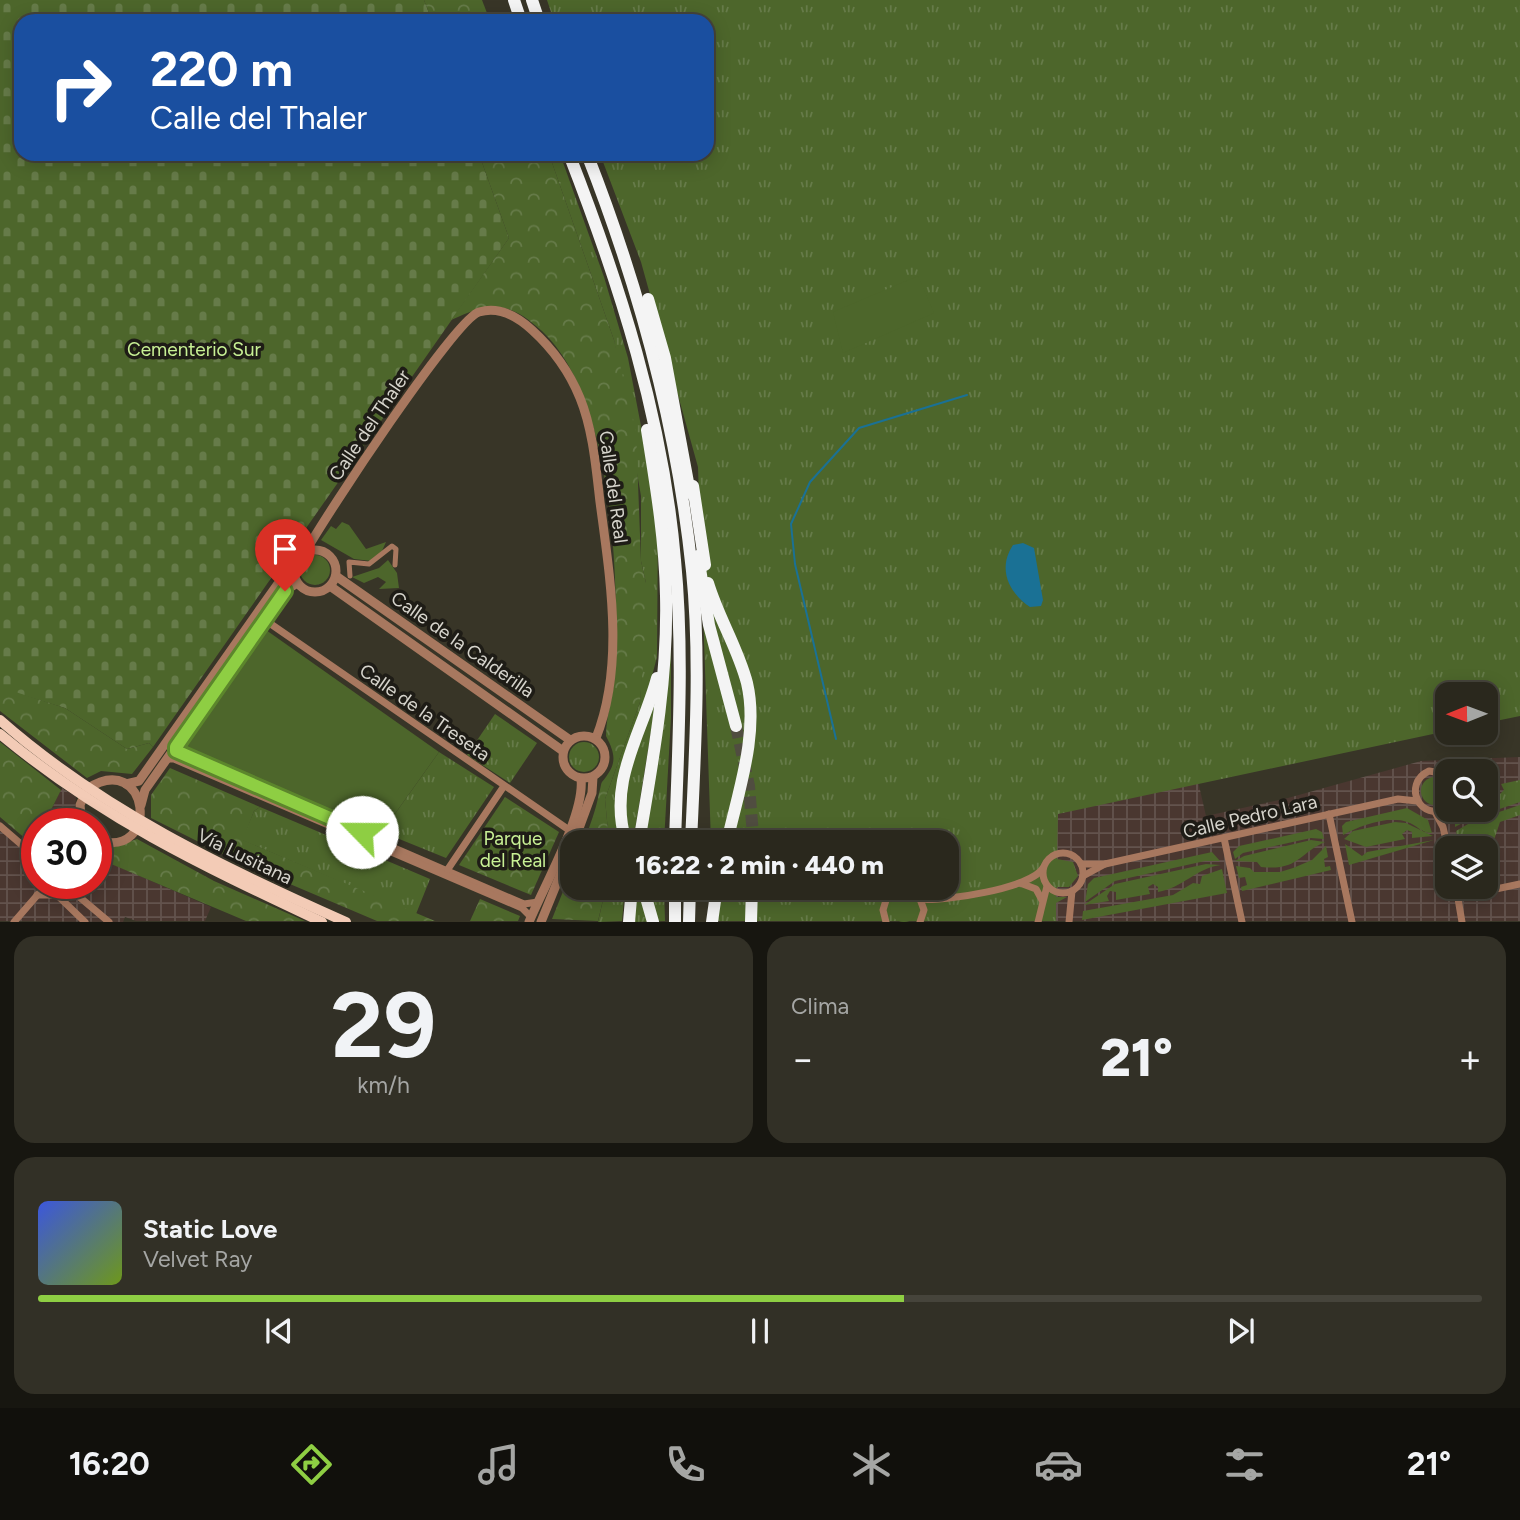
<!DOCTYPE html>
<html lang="es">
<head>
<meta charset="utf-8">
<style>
  body { margin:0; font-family:Figtree,sans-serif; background:#323026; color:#f1f3f6; height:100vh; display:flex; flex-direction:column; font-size:26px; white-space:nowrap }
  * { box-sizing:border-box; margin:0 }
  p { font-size:23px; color:#a5a6a4 }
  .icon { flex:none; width:38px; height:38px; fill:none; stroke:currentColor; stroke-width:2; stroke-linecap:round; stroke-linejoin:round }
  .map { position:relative; height:922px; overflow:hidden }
  .panel { display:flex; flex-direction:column; gap:14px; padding:14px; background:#171610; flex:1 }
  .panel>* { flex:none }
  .hud { position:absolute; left:14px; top:14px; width:700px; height:147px; border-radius:21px; box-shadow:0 4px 18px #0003,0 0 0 2px #46443b; background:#1a4fa0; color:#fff; overflow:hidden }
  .needle { width:46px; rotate:269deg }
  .fabs { position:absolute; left:1435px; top:682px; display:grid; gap:14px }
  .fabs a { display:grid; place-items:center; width:63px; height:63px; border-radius:14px; background:#2a281d; box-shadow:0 4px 18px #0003,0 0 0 2px #46443b; font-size:35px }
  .speed { position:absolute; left:21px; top:808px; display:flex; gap:14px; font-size:35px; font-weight:700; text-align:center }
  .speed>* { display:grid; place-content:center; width:91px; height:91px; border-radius:50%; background:#2a281d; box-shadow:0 4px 18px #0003,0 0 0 2px #46443b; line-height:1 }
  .speed .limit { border:10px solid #d22; background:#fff; color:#111 }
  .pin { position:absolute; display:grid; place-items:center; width:60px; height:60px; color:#fff; margin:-72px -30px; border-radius:50% 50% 50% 0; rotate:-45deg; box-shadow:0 0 7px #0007 }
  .pin .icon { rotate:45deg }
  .me { position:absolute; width:77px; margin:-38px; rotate:293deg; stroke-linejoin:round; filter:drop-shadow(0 0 5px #0008) }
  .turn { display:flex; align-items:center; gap:24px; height:147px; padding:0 21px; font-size:32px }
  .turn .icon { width:91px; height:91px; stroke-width:2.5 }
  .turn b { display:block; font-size:49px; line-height:60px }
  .big { font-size:52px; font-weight:800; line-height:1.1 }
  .panel .tile { flex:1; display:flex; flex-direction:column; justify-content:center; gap:10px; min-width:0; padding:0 24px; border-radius:21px; background:#323026 }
  .panel .dial { align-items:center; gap:0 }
  .dial b { font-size:91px; line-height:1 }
  .song { display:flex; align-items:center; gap:21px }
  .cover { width:84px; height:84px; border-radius:10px; background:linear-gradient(135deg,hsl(230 70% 55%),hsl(80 70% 35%)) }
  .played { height:7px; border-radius:4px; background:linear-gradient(90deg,#8ece43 60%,#46443b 60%) }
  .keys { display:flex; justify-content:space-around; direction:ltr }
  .heat { display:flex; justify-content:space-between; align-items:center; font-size:38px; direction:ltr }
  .panel .tiles { flex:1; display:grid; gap:14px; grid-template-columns:1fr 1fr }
  .tile:last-child { grid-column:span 2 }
  .trip { position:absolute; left:560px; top:830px; width:399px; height:70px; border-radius:21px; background:#2a281d; box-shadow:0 4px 18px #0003,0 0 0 2px #46443b; font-weight:800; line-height:70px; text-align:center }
  .menu { display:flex; height:112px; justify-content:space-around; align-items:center; background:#11100c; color:#a5a6a4 }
  .menu .icon { width:49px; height:49px }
  .menu .current { color:#8ece43 }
  .menu b { font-size:32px; color:#f1f3f6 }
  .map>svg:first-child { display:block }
  .industrial { fill:url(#industrial-grid); fill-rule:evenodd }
  .grass { fill:url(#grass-tufts) }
  .cemetery { fill:url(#cemetery-stones) }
  .park { fill:url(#park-crowns) }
  .garden { fill:#4d662b }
  .water { fill:#1a7195 }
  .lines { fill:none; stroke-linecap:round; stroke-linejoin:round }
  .stream { stroke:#1a7195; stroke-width:2 }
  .motorway-tunnel { stroke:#504d40; stroke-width:12; stroke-dasharray:12 6; stroke-linecap:butt }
  .pedestrian { stroke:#a8785f; stroke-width:5 }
  .minor { stroke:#a8785f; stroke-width:7 }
  .tertiary { stroke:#a8785f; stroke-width:9 }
  .primary { stroke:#f3cbb6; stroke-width:10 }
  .motorway { stroke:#f4f4f4; stroke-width:12 }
  .route-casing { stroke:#5c862c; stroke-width:18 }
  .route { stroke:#8ece43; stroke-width:12 }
  .labels { text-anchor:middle; stroke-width:7; stroke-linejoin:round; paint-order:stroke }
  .park-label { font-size:19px; fill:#c8f195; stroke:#1e1c16 }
  .street-label { font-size:19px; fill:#d6d4cc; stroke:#1e1c16 }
</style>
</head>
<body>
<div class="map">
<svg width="1520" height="922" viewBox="0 0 1520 922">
  <defs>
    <pattern id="industrial-grid" width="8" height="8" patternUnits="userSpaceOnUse" patternTransform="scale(1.75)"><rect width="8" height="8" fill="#4a3730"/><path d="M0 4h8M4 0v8" fill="none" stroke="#63534d"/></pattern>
    <pattern id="grass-tufts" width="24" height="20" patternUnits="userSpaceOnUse" patternTransform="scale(1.75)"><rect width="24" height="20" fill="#4d662b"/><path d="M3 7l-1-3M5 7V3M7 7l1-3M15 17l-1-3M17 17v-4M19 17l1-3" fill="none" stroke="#667b49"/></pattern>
    <pattern id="cemetery-stones" width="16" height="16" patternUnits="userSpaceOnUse" patternTransform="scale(1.75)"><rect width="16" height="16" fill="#4d662b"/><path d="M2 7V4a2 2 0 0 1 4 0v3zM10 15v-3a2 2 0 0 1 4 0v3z" fill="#667b49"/></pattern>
    <pattern id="park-crowns" width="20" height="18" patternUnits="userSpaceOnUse" patternTransform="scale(1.75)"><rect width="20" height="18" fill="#4d662b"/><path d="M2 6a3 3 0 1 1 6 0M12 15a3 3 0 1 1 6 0" fill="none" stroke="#667b49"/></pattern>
  </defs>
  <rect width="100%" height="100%" fill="#383527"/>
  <g class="industrial">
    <path d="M1109 394 1206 816 1288 798 1421 761 1520 757V921H817L947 887V842ZM1447 772H1486V810H1447ZM1447 849H1486V887H1447Z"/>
    <polygon points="62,788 76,797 75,809 78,824 44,824"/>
    <polygon points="0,821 30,852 37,840 37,884 96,884 96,842 118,848 110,863 211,907 205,921 136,921 125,917 123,922 0,921"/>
  </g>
  <g class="grass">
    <polygon points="547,0 1520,0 1520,716 1486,723 1486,695 1447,695 1447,731 1058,814 1057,859 1073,862 1078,876 1069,887 1057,887 1056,897 1067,897 1056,903 1056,921 712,921 711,887 947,887 947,842 711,842 698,467 641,262 600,154 707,154 707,21 554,21"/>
    <polygon points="549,154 560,154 604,277 628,358 658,515 657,657 622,788 657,695 633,842 609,842 605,799 640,702 646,583 641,561 641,496 614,340"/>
    <circle cx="315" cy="570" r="15"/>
    <polygon points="671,638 671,717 664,842 643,842"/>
    <polygon points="495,714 537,743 510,783 467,755"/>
    <circle cx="584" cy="757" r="15"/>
    <polygon points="439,752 494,787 446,858 382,832"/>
    <polygon points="1520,780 1520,802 1470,819 1455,827 1455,810 1486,810 1486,787 1495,785 1494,791 1500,794 1504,790 1501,784"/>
    <polygon points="1520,805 1520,815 1500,822 1487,861 1486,885 1486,849 1460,849 1456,831 1475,820"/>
    <polygon points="260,807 430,879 416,914 242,840 254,811"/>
    <polygon points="606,887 625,887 622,921 598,922"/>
    <polygon points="636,887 664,887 665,921 634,922"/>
  </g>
  <polygon class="cemetery" points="0,0 424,0 432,21 21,21 21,154 479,154 509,238 153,747 149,743 127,749 65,708 0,688"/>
  <g class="park">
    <polygon points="424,0 482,0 490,21 432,21"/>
    <path d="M479 154H549L614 340 636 431 641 561 646 583 647 613 640 702 605 799 609 842H584C590 825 596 810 599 793 600 791 601 783 602 782 616 765 617 757 606 736 606 715 614 694 615 673 619 579 614 398 542 331 509 301 491 301 451 320L509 238Z"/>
    <polygon points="0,687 65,708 127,749 149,743 153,747 132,774 101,771 87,778 0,711"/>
    <polygon points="0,742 61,790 44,824 37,824 34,846 0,817"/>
    <polygon points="170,768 260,807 254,811 243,840 435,921 377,921 243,864 151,818 151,795"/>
    <polygon points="505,797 559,832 531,895 459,865"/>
    <polygon points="137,839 214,881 305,921 246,921 104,861 96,861 96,844 112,848"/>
    <polygon points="572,869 572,887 606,887 598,921 552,919"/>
    <polygon points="480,899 520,916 518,921 470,921"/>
  </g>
  <g class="garden">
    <polygon points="918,276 934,313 843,353 833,312"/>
    <polygon points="342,522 349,525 366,549 386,542 382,551 371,561 354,559 321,540 331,526 336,529"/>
    <polygon points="388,560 397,573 399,588 379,589 386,582 378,577 364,583 352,577 379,568"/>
    <polygon points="266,630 439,752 382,832 184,746"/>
    <circle cx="1435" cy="791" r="14"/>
    <path d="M1407 808 1428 820 1432 833C1421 833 1417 825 1407 822 1389 815 1359 826 1343 835L1342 826 1346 822Z"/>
    <polygon points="1395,822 1406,823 1433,836 1412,838 1412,832 1407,830 1402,834 1405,839 1366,847 1344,839 1353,831"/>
    <polygon points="1316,829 1322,832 1324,839 1311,838 1243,853 1235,859 1233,852 1239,846"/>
    <path d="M1311 840 1325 842C1299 853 1299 871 1261 867L1257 862 1235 861 1244 856Z"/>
    <polygon points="1434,840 1349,865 1345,844 1362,856 1367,852"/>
    <polygon points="1326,846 1328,857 1324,859 1325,867 1330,866 1331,870 1242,891 1241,887 1247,885 1245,877 1239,878 1236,866 1250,868 1254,872 1280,872 1293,868 1312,860"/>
    <polygon points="1212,852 1220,861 1205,861 1115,881 1085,902 1088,884 1094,878"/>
    <path d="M1206 864 1221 865C1196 868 1183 888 1158 892V887L1153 884 1148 887 1150 894 1116 900V892L1110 891 1107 896 1109 901 1084 905 1115 884Z"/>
    <polygon points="1222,869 1227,893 1082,920 1083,911 1173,895 1193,883 1200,884 1202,876"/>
    <circle cx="904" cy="908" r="14"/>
  </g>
  <path class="water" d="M1023 543 1034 548 1043 600 1041 606 1030 607C1009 593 997 569 1013 545Z"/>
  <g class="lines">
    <polyline class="stream" points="836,739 795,564 791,524 810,482 859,428 967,395"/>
    <polyline class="motorway-tunnel" points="736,726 749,786 753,835"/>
    <polyline class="pedestrian" points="350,576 349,562 369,564 392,546 396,549 395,565"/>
    <g class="minor">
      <polyline points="265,620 569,830"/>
      <polyline points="175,747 178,754 184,757 524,904 538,902"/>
      <polyline points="167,759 174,759 522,908 531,917"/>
      <path d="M1447 774 1429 771C1401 784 1421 824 1447 807"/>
      <polyline points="1435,812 1443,827 1448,849"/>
      <polyline points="1329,814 1352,922"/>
      <polyline points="0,826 37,858"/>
      <polyline points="1224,838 1242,922"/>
      <circle cx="1063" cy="873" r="20"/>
      <polyline points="1081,864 1105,864 1398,799 1417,801"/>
      <polyline points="448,869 504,786"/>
      <polyline points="1083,876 1105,864"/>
      <polyline points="1020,883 1036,889 1042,900"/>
      <polyline points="64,884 109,922"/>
      <polyline points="1456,887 1462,922"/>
      <polyline points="37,895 57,895 85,922"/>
      <polyline points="1458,897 1520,884"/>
      <path d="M920 899C943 902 1032 888 1043 868"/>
      <polyline points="14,922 47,884"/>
      <polyline points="886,922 883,910 887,897 905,890 920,899 924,910 920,922"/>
      <polyline points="1038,922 1047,886"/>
      <polyline points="1069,922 1072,891"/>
    </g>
    <g class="tertiary">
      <circle cx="315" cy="571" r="21"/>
      <path d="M306 551C324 518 455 319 479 312 499 306 518 317 532 330 554 350 569 371 580 398 593 430 596 468 600 502 610 578 625 665 596 738"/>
      <polyline points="336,576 570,740"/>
      <polyline points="330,586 563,751"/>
      <circle cx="584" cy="757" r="21"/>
      <polyline points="126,784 139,781 277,585 293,569"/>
      <polyline points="141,805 145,790 285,591 297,583"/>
      <path d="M82 824 80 805 87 789C149 748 163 861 96 840"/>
      <polyline points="574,842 592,793 593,777"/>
      <path d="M529 922C544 886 585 814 581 779"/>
      <polyline points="541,922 572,846"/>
    </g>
    <g class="primary">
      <path d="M0 720C102 810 222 867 346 922"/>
      <path d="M0 734C102 819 203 866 322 922"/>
    </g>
    <g class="motorway">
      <polyline points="514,0 521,21"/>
      <polyline points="532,0 539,21"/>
      <path d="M569 154C620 285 663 419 675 560 684 653 678 748 675 842"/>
      <path d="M587 154C640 289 677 426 692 571 701 660 695 752 691 842"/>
      <polyline points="648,299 665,358 690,493"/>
      <polyline points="693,486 705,565"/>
      <polyline points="698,556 709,625 736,726"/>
      <path d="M708 583C718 617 738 648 747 683 759 734 738 792 727 842"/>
      <polyline points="753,835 753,842"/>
      <path d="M626 842C607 781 642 734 657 678"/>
      <path d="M639 842C653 760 668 679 666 596 665 540 656 486 647 430"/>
      <polyline points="643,887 653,922"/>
      <polyline points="675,887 675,922"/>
      <polyline points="629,922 632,887"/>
      <polyline points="689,922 690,887"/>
      <polyline points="712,922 717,887"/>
      <polyline points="751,922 752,887"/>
    </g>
  </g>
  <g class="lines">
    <defs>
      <polyline id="route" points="285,591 176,747 176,751 362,832"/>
    </defs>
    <use href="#route" class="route-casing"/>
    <use href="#route" class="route"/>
  </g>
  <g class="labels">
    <g class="park-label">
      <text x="194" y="356">Cementerio Sur</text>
      <text x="513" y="845">Parque<tspan x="513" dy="22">del Real</tspan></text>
    </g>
    <g class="street-label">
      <text transform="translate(369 425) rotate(-56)" y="7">Calle del Thaler</text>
      <text transform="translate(614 487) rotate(82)" y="7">Calle del Real</text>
      <text transform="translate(463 644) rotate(35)" y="7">Calle de la Calderilla</text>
      <text transform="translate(425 712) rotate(35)" y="7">Calle de la Treseta</text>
      <text transform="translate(1250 816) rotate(-13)" y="7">Calle Pedro Lara</text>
      <text transform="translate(245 856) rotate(26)" y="7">Vía Lusitana</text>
    </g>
  </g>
</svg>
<div class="fabs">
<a><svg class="needle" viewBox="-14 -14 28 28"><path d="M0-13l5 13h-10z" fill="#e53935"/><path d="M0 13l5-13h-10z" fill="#a5a6a4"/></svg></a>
<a><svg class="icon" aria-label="search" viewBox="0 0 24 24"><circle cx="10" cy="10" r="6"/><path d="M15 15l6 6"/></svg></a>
<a><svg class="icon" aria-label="layers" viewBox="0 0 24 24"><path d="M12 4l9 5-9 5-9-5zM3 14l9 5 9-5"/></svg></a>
</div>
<div class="speed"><div class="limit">30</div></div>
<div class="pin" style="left:285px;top:591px;background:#d93025"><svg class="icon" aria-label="arrive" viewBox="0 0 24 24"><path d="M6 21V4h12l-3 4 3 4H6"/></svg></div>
<svg class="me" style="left:362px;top:832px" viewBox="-20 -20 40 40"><circle r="19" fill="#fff"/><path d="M0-13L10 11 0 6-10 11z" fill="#8ece43"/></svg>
<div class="trip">16:22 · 2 min · 440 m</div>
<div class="hud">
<div class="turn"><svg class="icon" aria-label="right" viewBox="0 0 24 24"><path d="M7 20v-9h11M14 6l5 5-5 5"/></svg><div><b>220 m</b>Calle del Thaler</div></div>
</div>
</div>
<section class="panel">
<div class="tiles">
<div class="tile dial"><b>29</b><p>km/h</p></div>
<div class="tile"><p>Clima</p>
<div class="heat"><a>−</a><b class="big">21°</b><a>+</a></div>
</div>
<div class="tile">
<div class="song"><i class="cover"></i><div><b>Static Love</b><p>Velvet Ray</p></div></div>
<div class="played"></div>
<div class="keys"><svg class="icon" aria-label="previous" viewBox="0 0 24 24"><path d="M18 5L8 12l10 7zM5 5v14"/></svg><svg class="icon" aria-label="pause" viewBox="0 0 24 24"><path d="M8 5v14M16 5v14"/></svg><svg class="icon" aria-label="next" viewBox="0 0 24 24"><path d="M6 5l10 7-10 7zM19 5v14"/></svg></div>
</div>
</div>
</section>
<nav class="menu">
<b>16:20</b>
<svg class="icon current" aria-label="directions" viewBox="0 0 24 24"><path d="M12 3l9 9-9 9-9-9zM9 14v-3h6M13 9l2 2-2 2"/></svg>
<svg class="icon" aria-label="music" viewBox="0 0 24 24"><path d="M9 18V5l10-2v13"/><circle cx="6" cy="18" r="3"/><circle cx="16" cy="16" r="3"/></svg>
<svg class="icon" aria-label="phone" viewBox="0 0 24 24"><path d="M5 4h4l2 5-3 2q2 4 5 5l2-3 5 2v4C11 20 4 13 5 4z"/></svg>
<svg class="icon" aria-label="climate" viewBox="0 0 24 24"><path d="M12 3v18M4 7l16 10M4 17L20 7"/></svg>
<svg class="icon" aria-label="car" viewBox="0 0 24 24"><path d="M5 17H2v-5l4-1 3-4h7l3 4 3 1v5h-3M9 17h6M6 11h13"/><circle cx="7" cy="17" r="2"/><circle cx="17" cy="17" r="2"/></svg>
<svg class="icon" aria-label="filters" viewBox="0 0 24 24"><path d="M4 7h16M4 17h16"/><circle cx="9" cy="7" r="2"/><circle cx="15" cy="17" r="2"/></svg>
<b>21°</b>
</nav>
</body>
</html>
